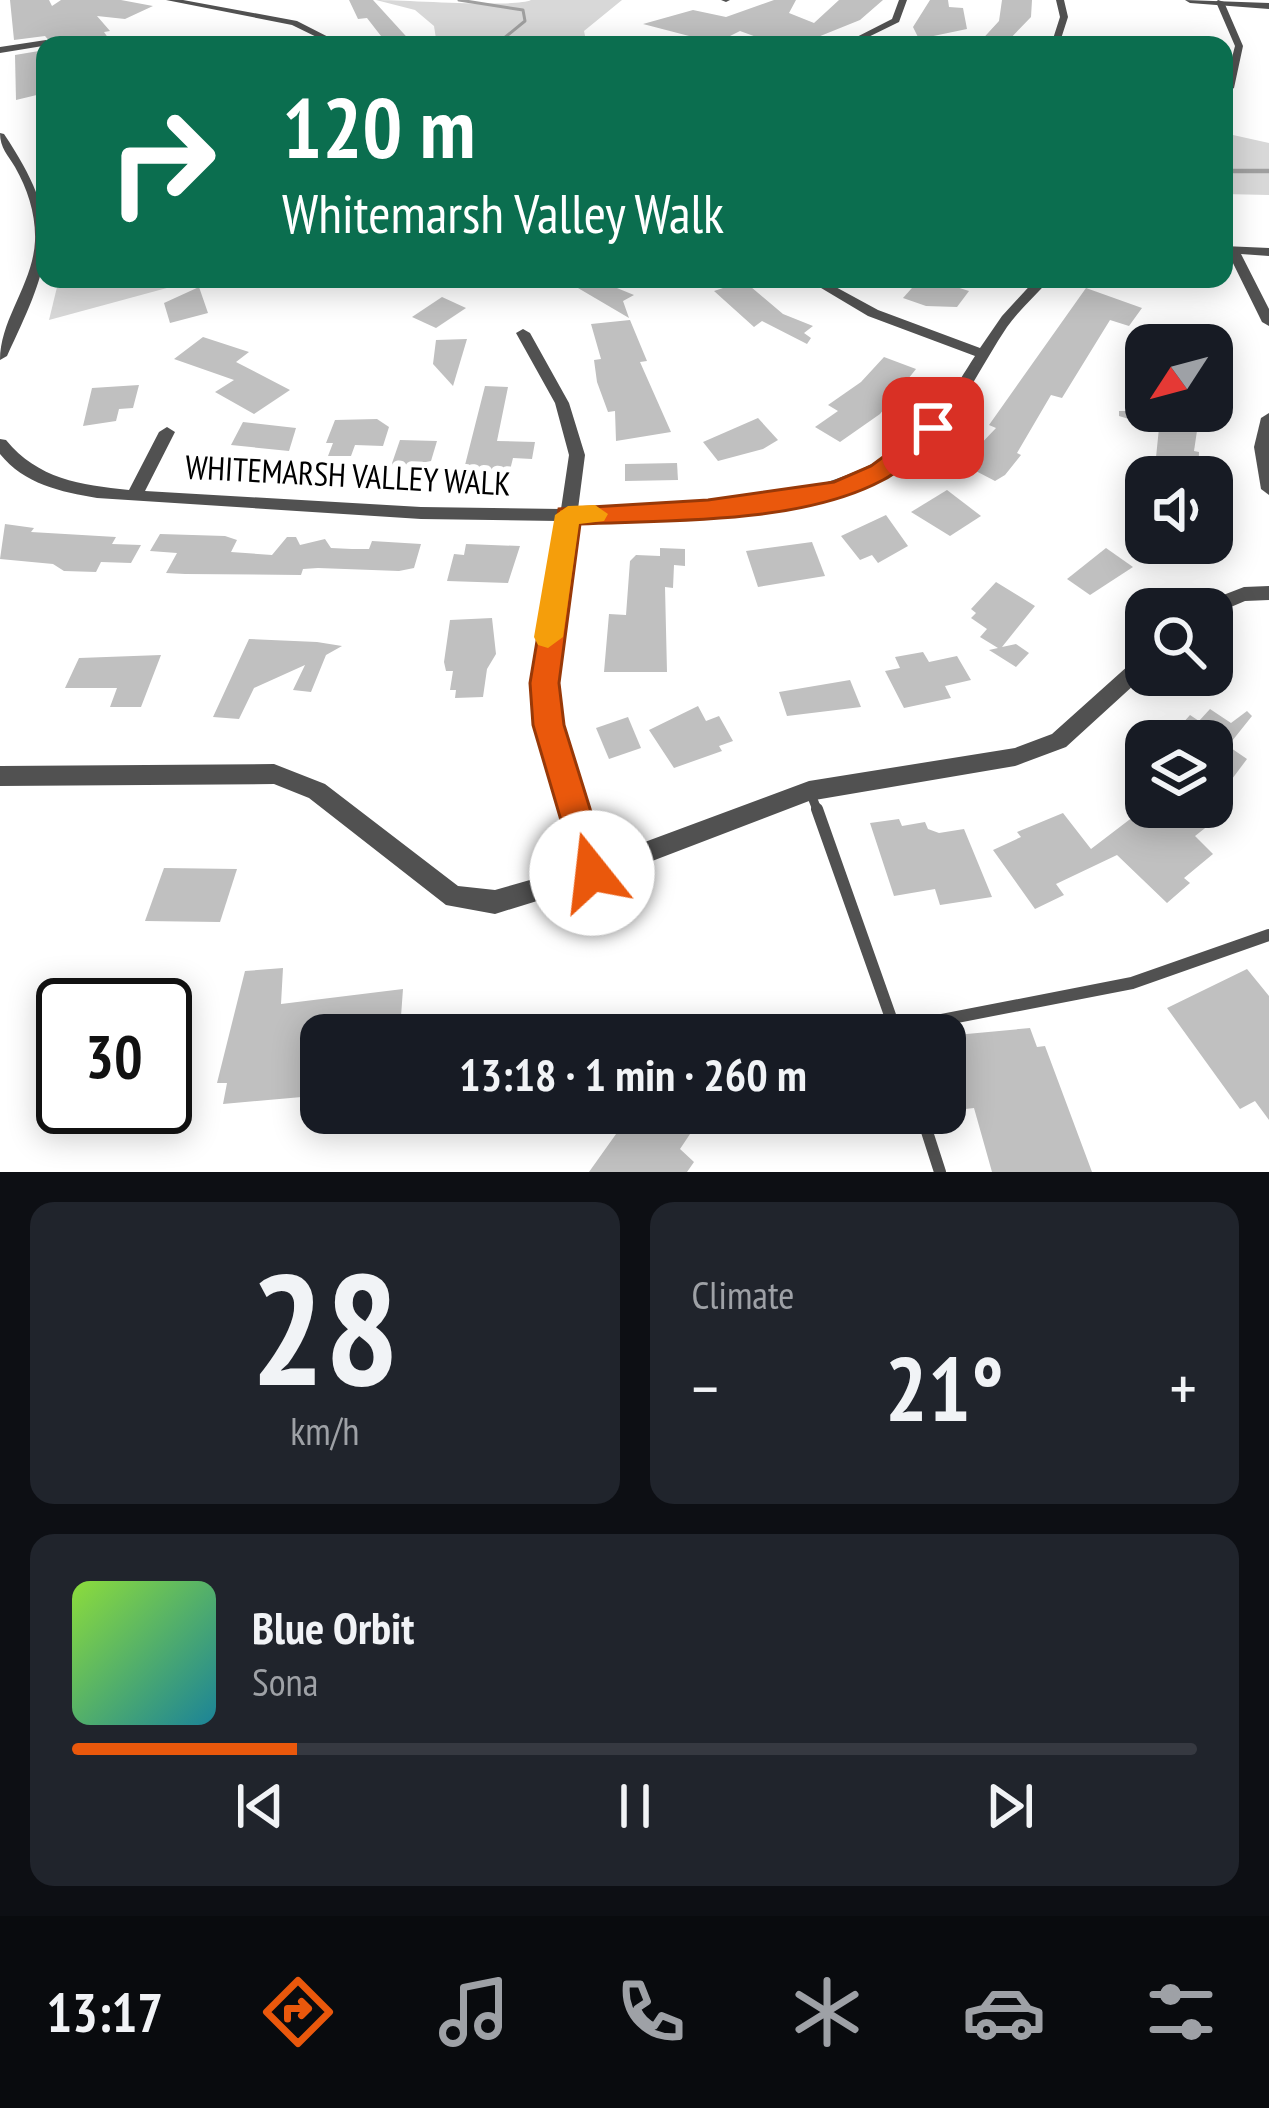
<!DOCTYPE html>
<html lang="en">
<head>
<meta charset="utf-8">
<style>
  body { margin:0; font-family:"PT Sans Narrow",sans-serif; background:#20242c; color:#f1f3f6; height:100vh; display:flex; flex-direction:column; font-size:45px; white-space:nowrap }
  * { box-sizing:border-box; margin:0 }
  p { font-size:39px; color:#9ea1a6 }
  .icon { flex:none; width:66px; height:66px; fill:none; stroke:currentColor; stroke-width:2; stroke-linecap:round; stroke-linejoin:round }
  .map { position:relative; height:1172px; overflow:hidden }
  .sheet { display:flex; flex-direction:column; gap:30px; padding:30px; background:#0d0f14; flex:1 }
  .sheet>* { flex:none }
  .hud { position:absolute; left:36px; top:36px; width:1197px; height:252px; border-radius:24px; box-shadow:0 6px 30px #0003; background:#0b6e4f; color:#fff; overflow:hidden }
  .needle { width:78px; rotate:234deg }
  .fabs { position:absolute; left:1125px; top:324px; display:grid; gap:24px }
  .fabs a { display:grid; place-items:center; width:108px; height:108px; border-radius:24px; background:#171b24; box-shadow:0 6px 30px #0003; font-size:60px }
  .speed { position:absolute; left:36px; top:978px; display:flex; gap:24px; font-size:60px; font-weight:700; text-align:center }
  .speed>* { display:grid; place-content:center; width:156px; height:156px; border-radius:50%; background:#171b24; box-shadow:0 6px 30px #0003; line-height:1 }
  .speed .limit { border:6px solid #111; border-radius:18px; background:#fff; color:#111 }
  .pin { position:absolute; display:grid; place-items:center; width:102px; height:102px; color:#fff; margin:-51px; border-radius:24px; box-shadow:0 6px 18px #0006 }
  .me { position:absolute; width:132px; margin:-66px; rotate:344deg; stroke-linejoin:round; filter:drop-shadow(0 0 9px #0008) }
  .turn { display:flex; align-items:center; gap:42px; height:252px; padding:0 48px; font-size:54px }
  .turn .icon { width:156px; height:156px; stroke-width:2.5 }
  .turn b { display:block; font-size:84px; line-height:102px }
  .big { font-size:90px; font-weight:600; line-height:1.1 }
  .sheet .card { flex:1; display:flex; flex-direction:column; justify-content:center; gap:18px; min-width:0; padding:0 42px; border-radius:24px; background:#20242c }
  .sheet .dial { align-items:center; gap:0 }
  .dial b { font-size:156px; line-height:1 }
  .song { display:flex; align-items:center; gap:36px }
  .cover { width:144px; height:144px; border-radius:18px; background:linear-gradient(135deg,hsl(90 70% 55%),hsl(190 70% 35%)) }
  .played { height:12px; border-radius:6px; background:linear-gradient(90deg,#ea580c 20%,#363941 20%) }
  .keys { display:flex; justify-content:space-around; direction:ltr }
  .heat { display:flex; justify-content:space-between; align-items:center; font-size:66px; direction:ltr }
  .sheet .tiles { flex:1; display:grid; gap:30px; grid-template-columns:1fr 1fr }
  .card:last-child { grid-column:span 2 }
  .trip { position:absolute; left:300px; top:1014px; width:666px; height:120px; border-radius:24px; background:#171b24; box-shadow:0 6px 30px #0003; font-weight:600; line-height:120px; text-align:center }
  .menu { display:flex; height:192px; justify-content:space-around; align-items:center; background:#090b0e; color:#9ea1a6 }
  .menu .icon { width:84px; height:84px }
  .menu .active { color:#ea580c }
  .menu b { font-size:54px; color:#f1f3f6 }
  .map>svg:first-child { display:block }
  .green { fill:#d8d8d8 }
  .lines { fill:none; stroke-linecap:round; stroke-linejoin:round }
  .stream-far1 { stroke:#9f9f9f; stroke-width:3 }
  .stream { stroke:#9f9f9f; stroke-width:4.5 }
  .building { fill:#c0c0c0 }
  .service-far1 { stroke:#515151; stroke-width:9 }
  .service { stroke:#515151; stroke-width:12 }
  .minor { fill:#515151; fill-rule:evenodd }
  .tertiary { fill:#515151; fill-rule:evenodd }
  .route { fill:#ea580c; stroke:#983908; stroke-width:3 }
  .slow { fill:#f59e0b }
  .labels { text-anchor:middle; stroke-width:12; stroke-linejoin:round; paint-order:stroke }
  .street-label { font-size:33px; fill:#000; stroke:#fff }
</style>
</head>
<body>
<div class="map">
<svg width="1269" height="1172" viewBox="0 0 1269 1172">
  <rect width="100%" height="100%" fill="#fff"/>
  <g class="green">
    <path d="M376 0C405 0 514 8 531 0H622L584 31 587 45H437L434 26 415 10Z"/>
    <polygon points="1224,133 1269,143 1269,195 1224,194"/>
    <polygon points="59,279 200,279 49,320"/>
  </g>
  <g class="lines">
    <polyline class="stream-far1" points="459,0 523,10 525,21 503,39 504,45"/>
    <polyline class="stream" points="1224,171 1269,171"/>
  </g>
  <g class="building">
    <polygon points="10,0 49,0 52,6 61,0 121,0 153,6 125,19 97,16 110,31 104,32 113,45 53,45 45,36 14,40"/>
    <polygon points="349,0 373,0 414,45 388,45 367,18 358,19"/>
    <polygon points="774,0 796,0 789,13 814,23 839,0 883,0 860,20 798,45 778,45 740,31 716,43 643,24 693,10 726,17"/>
    <polygon points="930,0 948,0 949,7 963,8 967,29 919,39 913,27"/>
    <polygon points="1002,0 1032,0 1031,17 1004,45 977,45 999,21"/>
    <polygon points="45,50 45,93 16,100 15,55"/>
    <polygon points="595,279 634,295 623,301 629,318 578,288"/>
    <polygon points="920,279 931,279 969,291 957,307 926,306 903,298"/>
    <polygon points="744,281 783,314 813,326 804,333 811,338 807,344 762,321 754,327 714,291"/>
    <polygon points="199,287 208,313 170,323 164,303"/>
    <polygon points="1086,288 1142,308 1129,326 1110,320 1062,398 1051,395 1017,453 1021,455 1005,475 995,481 972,469 983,453 976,449 996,428 989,425"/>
    <polygon points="442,297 466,308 436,328 412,317"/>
    <polygon points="630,320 647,361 640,362 671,432 616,441 615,411 608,412 597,382 594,360 601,359 591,324"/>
    <polygon points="203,337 249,352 236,362 290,390 254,414 215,392 234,380 174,359"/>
    <polygon points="467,339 453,386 433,364 436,340"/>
    <polygon points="884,357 916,369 880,414 840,442 815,427 838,411 828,405 861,382"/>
    <polygon points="139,385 133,408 119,409 116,421 83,426 92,388"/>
    <polygon points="485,386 508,387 497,441 535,442 532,459 513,458 510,470 464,469"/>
    <polygon points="1119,411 1187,411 1186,421 1198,424 1194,451 1199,452 1198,477 1154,477 1159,428 1119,416"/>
    <polygon points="758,418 778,440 763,449 718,461 703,442"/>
    <polygon points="377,419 389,427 383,446 355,445 351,456 328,456 333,443 326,443 335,420"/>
    <polygon points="243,422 296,428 289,451 231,445"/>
    <polygon points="400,440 437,441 431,461 390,469"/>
    <polygon points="677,463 678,480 625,481 625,464"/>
    <polygon points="947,490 981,516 950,536 911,512"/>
    <polygon points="886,515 908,546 878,563 872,555 860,560 841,536"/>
    <polygon points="5,524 34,528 31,532 116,537 112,544 141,545 131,563 101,562 96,572 64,571 53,564 0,559"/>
    <polygon points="160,534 225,536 237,540 231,552 272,555 287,537 296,537 300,545 325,539 331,548 352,549 369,549 372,541 421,544 414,568 399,571 318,568 303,569 301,575 185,574 166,573 177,553 150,551"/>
    <polygon points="812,542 825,576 758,587 746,551"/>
    <polygon points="466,544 520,546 508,583 447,581 454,554 464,555"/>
    <polygon points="660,548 685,549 685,566 674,565 673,588 665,587 667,672 604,672 609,614 626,615 630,561 636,555 660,556"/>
    <polygon points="1106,548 1133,567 1090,595 1067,579"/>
    <polygon points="996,582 1035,606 1002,647 1016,644 1029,653 1016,667 989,650 998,648 980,637 987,629 971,618 976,613 971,609"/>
    <polygon points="492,618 496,654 487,669 483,697 455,698 456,690 450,690 453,671 446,671 444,662 450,620"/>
    <polygon points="249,639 317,642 342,646 326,655 311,692 293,690 305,665 254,688 239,719 213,717"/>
    <polygon points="923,652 929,662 957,656 971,680 945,686 951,698 904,708 885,671 900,668 895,657"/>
    <polygon points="161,655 141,707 110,707 117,688 65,688 79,658"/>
    <polygon points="850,680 861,707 787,716 779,692"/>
    <polygon points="698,706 706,721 719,716 733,741 719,746 722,751 674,768 649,730"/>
    <polygon points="1210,709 1231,723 1247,711 1252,716 1228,746 1247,759 1226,787 1212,777 1212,741 1167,741 1190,715 1199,721"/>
    <polygon points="628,717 641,748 609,759 596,728"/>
    <polygon points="1146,807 1188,807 1209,825 1195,836 1213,854 1184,878 1190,883 1167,903 1117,855 1056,884 1064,895 1035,909 993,850 1021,837 1017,832 1063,813 1091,849"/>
    <polygon points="899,819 902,826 925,822 928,829 939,833 964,829 992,897 940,905 935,889 894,896 870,823"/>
    <polygon points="164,868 237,869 220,922 145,921"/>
    <polygon points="283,968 281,1004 403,989 400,1030 321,1035 321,1075 316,1075 313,1096 223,1104 227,1083 217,1083 245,971"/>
    <polygon points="1247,969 1269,996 1269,1120 1255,1101 1240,1109 1167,1008"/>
    <polygon points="1030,1028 1037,1047 1045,1046 1092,1172 992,1172 974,1108 957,1110 945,1066 945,1036"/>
    <polygon points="631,1113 704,1113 680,1149 694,1162 687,1172 589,1172"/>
  </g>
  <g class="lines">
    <polyline class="service-far1" points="810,792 818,812"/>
    <g class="service">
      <polyline points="817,809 897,1035"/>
      <polyline points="895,1029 1132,983 1269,935"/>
      <polyline points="921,1113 940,1172"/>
    </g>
    <g class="minor">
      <polygon points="166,0 183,0 297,21 344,45 333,45 292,25"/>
      <polygon points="721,0 730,0 726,2"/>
      <polygon points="899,0 907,0 899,22 852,45 841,45 892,19"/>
      <polygon points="1056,0 1064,0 1068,17 1059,45 1051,45 1060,17"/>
      <polygon points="1218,0 1224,2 1243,46 1234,88 1229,91 1224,88 1235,46 1216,2"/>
      <polygon points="46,40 49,45 0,53 0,47"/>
      <path d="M0 133 4 134C66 227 52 260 7 356L0 360C0 319 33 284 35 241 36 215 28 190 15 167 8 155 0 148 0 133Z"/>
      <polygon points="1224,246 1269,248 1269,256 1241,254 1269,309 1269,326 1262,322 1228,253 1224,252"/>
      <path d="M806 279H821L878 310 980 348 1002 316 1036 279H1050C1036 295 1020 309 1007 327 983 363 965 402 936 435 865 517 678 519 576 521L555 683 559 725 599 859 809 781 1015 748 1052 734 1139 656 1146 654V674L1066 747 1015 766 809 801 592 884 495 914 446 905 309 798 274 784 0 786V766L274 764 325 784 458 886 495 890 579 866 539 725 535 683 559 521 421 519 97 498C61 492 24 484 0 454V439L6 440C38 479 80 485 129 490L159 432 167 427 175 432 145 491 421 507 561 509 569 455 555 403 516 333 523 329 530 333 569 403 585 455 578 509C677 507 786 508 876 462 887 457 899 452 908 444 937 420 955 387 975 356L868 316Z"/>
      <polygon points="1269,413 1269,495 1261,489 1254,447 1261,418"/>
      <polygon points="1269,586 1269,600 1245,601 1212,615 1212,609 1198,609 1200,604 1244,587"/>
    </g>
    <polygon class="tertiary" points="1185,0 1269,3 1269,9 1190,3"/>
  </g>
  <path class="route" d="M933 420 945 428 941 433C923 448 904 469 883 480 801 524 672 520 580 524L559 683 564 725 610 873 604 885 592 890 580 885 533 725 530 683 559 509 708 500 834 482 871 466Z"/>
  <polygon class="slow" points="595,505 608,514 604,521 579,524 563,637 548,648 538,645 534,637 555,515 568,506"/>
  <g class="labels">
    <g class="street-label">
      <text transform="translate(348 475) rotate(3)" y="12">WHITEMARSH VALLEY WALK</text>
    </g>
  </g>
</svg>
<div class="fabs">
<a><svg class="needle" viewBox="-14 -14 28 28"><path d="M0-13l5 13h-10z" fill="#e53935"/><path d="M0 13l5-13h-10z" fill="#9ea1a6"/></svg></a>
<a><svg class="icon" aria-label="sound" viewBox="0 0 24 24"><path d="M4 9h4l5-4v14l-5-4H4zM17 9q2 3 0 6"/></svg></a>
<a><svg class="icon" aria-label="search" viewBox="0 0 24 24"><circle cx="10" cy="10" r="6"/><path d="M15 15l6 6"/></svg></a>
<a><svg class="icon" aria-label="layers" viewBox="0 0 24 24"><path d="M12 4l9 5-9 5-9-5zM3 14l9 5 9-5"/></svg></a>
</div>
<div class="speed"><div class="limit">30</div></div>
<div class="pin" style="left:933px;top:428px;background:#d93025"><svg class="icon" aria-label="arrive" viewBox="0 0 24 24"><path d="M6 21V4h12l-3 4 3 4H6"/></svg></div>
<svg class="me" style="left:592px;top:873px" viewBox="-20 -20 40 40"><circle r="19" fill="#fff"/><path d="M0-13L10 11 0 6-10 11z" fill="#ea580c"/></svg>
<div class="trip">13:18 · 1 min · 260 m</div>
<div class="hud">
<div class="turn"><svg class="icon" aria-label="right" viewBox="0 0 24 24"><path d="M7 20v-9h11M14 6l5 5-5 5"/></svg><div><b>120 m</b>Whitemarsh Valley Walk</div></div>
</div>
</div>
<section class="sheet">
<div class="tiles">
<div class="card dial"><b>28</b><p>km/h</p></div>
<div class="card"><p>Climate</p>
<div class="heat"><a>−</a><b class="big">21°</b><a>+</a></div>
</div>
<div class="card">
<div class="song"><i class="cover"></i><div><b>Blue Orbit</b><p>Sona</p></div></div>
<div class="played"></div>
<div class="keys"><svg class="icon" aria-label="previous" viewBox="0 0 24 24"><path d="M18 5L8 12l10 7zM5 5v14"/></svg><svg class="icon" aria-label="pause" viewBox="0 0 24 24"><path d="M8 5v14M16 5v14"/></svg><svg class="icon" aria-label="next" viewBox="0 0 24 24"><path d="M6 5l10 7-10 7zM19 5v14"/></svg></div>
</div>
</div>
</section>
<nav class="menu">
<b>13:17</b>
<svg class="icon active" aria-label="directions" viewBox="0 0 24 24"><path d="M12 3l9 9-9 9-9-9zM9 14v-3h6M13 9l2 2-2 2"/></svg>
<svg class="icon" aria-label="music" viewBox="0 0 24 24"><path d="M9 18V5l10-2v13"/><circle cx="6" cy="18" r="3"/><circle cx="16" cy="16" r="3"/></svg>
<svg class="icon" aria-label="phone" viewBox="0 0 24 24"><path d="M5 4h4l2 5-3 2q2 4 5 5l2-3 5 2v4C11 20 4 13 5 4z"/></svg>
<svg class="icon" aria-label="climate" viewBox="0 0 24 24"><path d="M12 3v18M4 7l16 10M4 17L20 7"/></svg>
<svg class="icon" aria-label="car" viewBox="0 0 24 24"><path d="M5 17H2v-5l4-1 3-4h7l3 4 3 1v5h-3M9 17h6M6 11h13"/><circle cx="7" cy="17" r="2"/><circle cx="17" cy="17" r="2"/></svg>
<svg class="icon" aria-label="filters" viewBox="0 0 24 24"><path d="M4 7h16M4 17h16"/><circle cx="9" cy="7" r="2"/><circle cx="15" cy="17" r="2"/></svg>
</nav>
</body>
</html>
